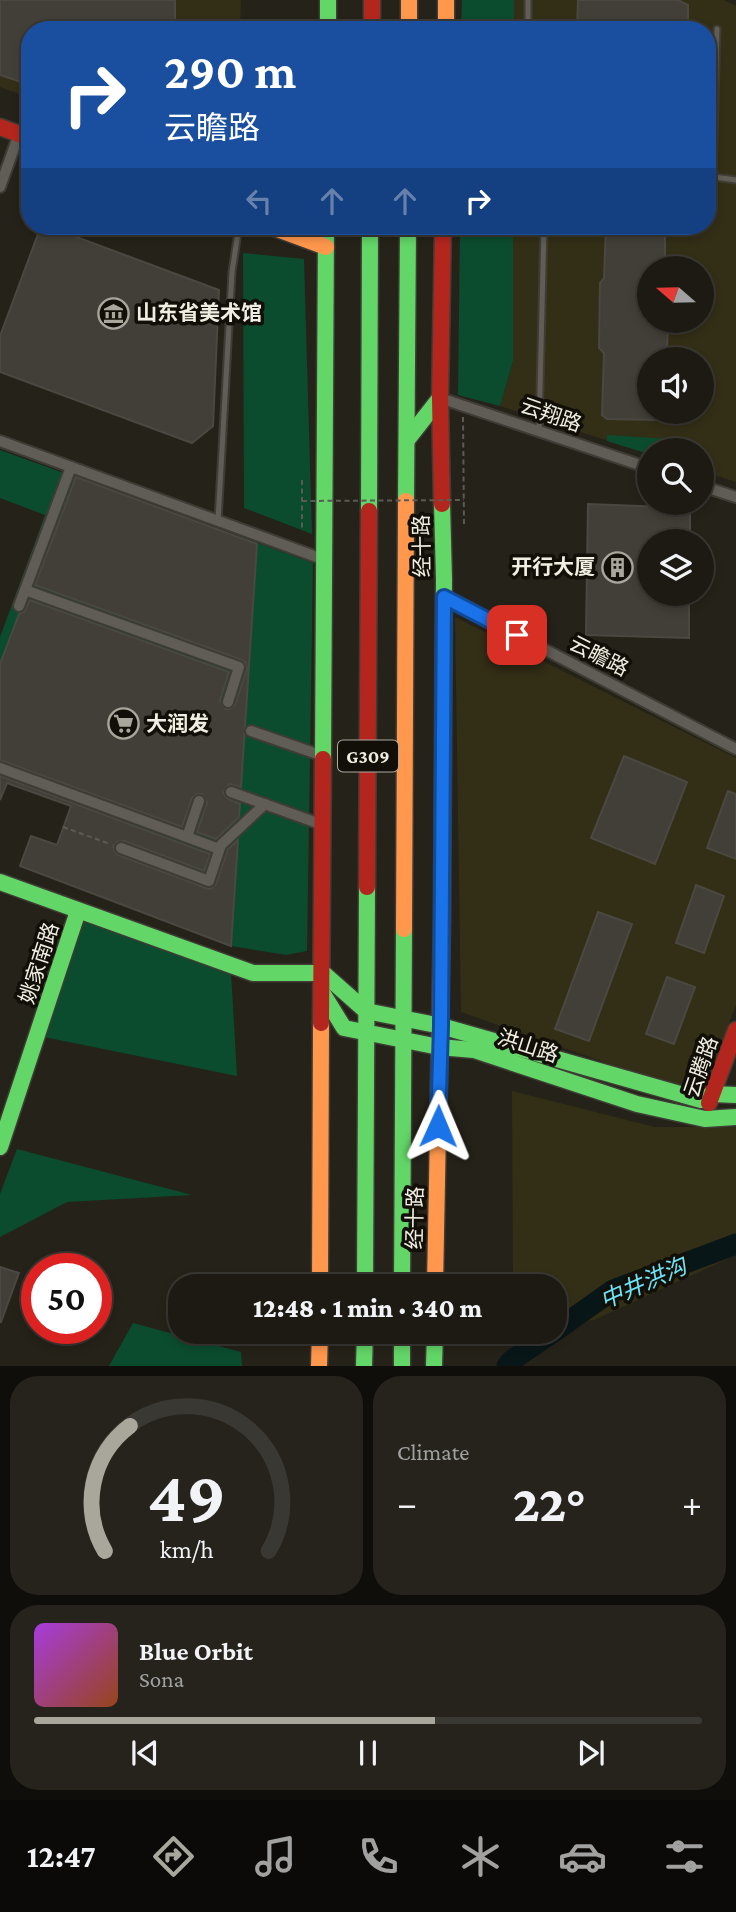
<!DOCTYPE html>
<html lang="en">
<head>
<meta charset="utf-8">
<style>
  body { margin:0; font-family:"Crimson Pro","Noto Sans SC",serif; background:#25231c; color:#f1f3f6; height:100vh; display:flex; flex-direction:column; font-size:26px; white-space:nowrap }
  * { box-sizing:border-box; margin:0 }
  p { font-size:23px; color:#a0a1a0 }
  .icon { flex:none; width:38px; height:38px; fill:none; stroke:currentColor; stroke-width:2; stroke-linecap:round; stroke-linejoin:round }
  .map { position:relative; height:1366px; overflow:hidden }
  .drawer { display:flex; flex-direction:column; gap:10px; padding:10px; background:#0f0e0a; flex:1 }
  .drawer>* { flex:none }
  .guide { position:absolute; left:21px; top:21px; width:695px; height:214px; border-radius:28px; box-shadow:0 4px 10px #0003,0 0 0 2px #3a3833; background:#1a4fa0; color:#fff; overflow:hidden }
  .needle { width:46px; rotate:290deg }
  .tools { position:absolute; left:637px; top:256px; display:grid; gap:14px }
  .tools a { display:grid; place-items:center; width:77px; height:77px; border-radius:50%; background:#1c1a13; box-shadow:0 4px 10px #0003,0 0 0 2px #3a3833; font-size:35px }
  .speed { position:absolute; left:21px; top:1253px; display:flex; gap:14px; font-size:35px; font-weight:700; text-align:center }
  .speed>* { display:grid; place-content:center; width:91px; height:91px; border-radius:50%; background:#1c1a13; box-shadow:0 4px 10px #0003,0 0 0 2px #3a3833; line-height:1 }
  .speed .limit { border:10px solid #d22; background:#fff; color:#111 }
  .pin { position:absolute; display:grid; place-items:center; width:60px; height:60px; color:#fff; margin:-30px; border-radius:14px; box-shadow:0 4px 10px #0006 }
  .me { position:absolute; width:77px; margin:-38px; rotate:1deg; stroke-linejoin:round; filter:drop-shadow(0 0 5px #0008) }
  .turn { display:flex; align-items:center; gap:24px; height:147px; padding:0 28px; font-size:32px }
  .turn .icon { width:91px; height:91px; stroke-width:2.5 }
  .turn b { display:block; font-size:49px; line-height:60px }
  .lanes { display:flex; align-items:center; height:66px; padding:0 28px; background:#0003; justify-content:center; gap:35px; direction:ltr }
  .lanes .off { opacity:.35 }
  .big { font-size:52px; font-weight:800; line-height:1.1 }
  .drawer .card { flex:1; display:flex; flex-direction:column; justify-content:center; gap:10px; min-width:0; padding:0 24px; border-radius:28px; background:#25231c }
  .drawer .dial { align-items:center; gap:0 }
  .dial svg { height:182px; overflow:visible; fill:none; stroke:#3a3833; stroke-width:7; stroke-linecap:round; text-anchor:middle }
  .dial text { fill:#f1f3f6; stroke:none }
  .song { display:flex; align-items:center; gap:21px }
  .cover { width:84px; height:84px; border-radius:10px; background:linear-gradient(135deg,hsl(280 70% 55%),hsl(20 70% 35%)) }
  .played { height:7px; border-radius:4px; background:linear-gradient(90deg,#a9a79c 60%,#3a3833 60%) }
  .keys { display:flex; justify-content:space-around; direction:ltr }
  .heat { display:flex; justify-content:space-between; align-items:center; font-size:38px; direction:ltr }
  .drawer .tiles { flex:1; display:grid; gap:10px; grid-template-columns:1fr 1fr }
  .card:last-child { grid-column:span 2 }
  .trip { position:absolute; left:168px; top:1274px; width:399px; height:70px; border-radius:28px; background:#1c1a13; box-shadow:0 4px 10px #0003,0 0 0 2px #3a3833; font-weight:800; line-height:70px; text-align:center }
  .dock { display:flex; height:112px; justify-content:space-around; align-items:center; background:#0b0a08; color:#a0a1a0 }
  .dock .icon { width:49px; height:49px }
  .dock .active { color:#a9a79c }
  .dock b { font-size:32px; color:#f1f3f6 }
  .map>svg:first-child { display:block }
  .built { fill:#332e16; fill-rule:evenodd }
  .green { fill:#0b4c2e }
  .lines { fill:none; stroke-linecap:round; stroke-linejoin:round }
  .river { stroke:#091618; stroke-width:21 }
  .building { fill:#423f38; stroke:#4a4841; stroke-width:2 }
  .lane-casing { stroke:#3e3c35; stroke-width:9 }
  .street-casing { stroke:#3e3c35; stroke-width:14 }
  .fast-casing { stroke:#3e3c35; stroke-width:19 }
  .slow-casing { stroke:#3e3c35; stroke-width:19 }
  .jam-casing { stroke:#3e3c35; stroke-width:19 }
  .path { stroke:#5c5a54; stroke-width:2; stroke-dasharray:5 3.5; stroke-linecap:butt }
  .lane { stroke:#5f5d55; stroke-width:5 }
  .street { stroke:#5f5d55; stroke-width:10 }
  .fast { stroke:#63d668; stroke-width:16 }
  .slow { stroke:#ff974d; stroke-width:16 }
  .jam { stroke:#b3261e; stroke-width:16 }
  .path-bridge { stroke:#5c5a54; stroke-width:2; stroke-dasharray:5 3.5; stroke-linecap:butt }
  .route-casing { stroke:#114b97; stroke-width:18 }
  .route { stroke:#1a73e8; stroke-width:12 }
  .labels { text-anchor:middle; stroke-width:7; stroke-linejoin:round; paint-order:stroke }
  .shield { fill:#110f07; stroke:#adaba0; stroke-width:2 }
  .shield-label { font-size:19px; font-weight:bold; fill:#f0eee2 }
  .poi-label { font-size:21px; font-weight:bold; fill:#f0eee2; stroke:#110f07; text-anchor:start }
  .street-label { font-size:21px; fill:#f0eee2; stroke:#110f07 }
  .water-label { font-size:23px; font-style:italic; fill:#6de6f9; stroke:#110f07 }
</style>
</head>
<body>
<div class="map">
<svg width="736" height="1366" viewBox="0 0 736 1366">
  <rect width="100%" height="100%" fill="#252219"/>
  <g class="built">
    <polygon points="0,0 241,0 240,30 30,30 30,98 0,87"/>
    <path d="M514 0H724L736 6V482L702 471V450H649V454L500 406 513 361V226H707V30H514ZM649 268H702V320H649ZM649 359H702V411H649Z"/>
    <polygon points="455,617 736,758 736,1005 701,1096 461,1012"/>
    <polygon points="512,1091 655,1127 736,1127 736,1255 594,1320 555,1323 555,1286 513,1286"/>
  </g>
  <g class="green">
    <polygon points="462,0 514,0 514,30 461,30"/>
    <polygon points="460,226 513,226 513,361 500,406 458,395"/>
    <polygon points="243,253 304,259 312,534 244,508"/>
    <polygon points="607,435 669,439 670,450 649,450 649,454 607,441"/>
    <polygon points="0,450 313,563 307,951 286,955 231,946 20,866 31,836 114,866 133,816 8,770 0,792 0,637 45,515 0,498"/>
    <polygon points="83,920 231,972 237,1076 44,1037"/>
    <polygon points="17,1149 192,1195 67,1202 0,1237 0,1194"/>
    <polygon points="133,1323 241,1352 242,1366 109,1366"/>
  </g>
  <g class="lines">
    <g class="river">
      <polyline points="555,1331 613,1290 736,1244"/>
      <polyline points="507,1366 511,1361 553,1332"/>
    </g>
  </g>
  <g class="building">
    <polygon points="0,0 175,0 175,30 30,30 30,85 0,75"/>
    <polygon points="578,0 678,0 688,5 688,30 577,30"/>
    <polygon points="41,226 47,226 219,290 213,426 192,443 0,372 0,336"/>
    <polygon points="606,226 665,226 665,268 649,268 649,320 668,320 667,349 664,359 649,359 649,411 665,411 658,420 607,419 602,415 604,353 599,348 600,283 604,278"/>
    <polygon points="76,477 257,544 241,787 229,784 223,793 228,799 240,804 239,817 216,839 197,832 207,803 202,794 197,794 192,798 182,827 0,760 0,664 19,614 24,612 30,600 229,672 220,700 225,709 230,709 235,705 247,669 245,662 242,660 35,585"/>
    <polygon points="588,504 690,508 690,541 649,541 649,593 689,593 689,638 586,635"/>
    <polygon points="624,756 687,782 655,864 591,838"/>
    <polygon points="0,776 210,854 204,871 124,841 117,842 113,846 115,852 118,855 206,888 211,889 216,884 228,849 238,840 231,946 20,866 31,836 57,845 71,806 7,783 0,800"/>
    <polygon points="728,791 736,794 736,859 707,848"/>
    <polygon points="696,885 724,896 704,953 676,943"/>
    <polygon points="598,912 632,924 589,1041 555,1029"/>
    <polygon points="667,977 695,987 674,1044 646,1034"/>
    <polygon points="0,1267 19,1273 1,1322 0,1322"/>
  </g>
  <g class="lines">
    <defs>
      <g id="lane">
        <polyline points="528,30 528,0"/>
        <polyline points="707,176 736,180"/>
        <polyline points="713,176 717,29"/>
        <polyline points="539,431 544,226"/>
        <polyline points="218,521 232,272 239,226"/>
      </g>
      <g id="street">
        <polyline points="0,187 19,134"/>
        <polyline points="440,398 649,468"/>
        <polyline points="0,441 325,560"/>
        <polyline points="702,486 736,497"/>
        <polyline points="25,590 239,667 228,702"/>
        <polyline points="444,597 736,749"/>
        <polyline points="19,606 71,467"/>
        <polyline points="251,731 323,756"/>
        <polyline points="0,768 187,837 199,801"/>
        <polyline points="231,792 323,825"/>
        <polyline points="187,837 219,849"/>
        <polyline points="121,848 209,881 221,845 265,804"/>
      </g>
      <g id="fast">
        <polyline points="328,0 328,30"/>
        <polyline points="407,440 440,398"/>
        <polyline points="406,501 408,226"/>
        <polyline points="369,511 370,226"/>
        <polyline points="323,759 326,226"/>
        <polyline points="0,882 253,973 323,973"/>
        <polyline points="442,921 444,579 442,504"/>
        <polyline points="323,973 366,1011 441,1026 701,1100 712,1094 736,1095"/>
        <polyline points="323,994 344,1028 439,1047 474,1050 637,1104 705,1119 736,1117"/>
        <polyline points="0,1147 78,911"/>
        <polyline points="365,1286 367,887"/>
        <polyline points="402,1286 404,929"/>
        <polyline points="402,1332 402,1366"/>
        <polyline points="364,1366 365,1332"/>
        <polyline points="434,1366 435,1332"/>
      </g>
      <g id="slow">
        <polyline points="409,0 409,30"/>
        <polyline points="446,0 446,30"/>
        <polyline points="269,226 326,247"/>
        <polyline points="404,929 406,501"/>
        <polyline points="320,1286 321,1023"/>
        <polyline points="435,1286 442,921"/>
        <polyline points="319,1366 320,1332"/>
      </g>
      <g id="jam">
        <polyline points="372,0 372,30"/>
        <polyline points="0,127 30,138"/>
        <polyline points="442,504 440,398 443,226"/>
        <polyline points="367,887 369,511"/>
        <polyline points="321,1023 323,759"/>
        <polyline points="709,1103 736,1030"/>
      </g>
    </defs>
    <use href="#lane" class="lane-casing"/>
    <use href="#street" class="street-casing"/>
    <use href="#fast" class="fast-casing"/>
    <use href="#slow" class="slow-casing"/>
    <use href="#jam" class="jam-casing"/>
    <g class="path">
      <polyline points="463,417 464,525"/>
      <polyline points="63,827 110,844"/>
    </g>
    <use href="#lane" class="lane"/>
    <use href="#street" class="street"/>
    <use href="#fast" class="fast"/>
    <use href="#slow" class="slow"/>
    <use href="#jam" class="jam"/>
    <g class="path-bridge">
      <polyline points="302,480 302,529"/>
      <polyline points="302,501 464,500"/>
    </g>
  </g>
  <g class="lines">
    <defs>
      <polyline id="route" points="438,1126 441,1026 444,597 517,635"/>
    </defs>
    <use href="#route" class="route-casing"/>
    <use href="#route" class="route"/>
  </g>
  <defs>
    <symbol id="museum-ring" viewBox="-11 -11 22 22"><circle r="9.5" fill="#110f07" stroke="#a9a79c" stroke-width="1.5"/><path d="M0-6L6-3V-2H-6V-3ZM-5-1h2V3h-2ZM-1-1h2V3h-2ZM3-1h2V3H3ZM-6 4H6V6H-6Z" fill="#a9a79c"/></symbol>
    <symbol id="building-ring" viewBox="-11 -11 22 22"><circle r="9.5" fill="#110f07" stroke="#a9a79c" stroke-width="1.5"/><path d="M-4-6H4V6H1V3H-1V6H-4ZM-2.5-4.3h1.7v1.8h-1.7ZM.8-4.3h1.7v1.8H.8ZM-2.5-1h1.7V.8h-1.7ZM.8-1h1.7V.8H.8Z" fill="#a9a79c"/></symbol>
    <symbol id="supermarket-ring" viewBox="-11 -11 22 22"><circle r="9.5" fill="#110f07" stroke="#a9a79c" stroke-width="1.5"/><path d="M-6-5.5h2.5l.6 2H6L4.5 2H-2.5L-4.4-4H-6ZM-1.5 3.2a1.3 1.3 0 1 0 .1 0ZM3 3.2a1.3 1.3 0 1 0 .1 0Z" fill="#a9a79c"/></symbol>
  </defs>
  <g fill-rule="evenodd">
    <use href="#museum-ring" x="96" y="296" width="35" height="35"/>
    <use href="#building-ring" x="600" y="550" width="35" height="35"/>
    <use href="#supermarket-ring" x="106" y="706" width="35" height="35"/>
  </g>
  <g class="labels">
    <rect class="shield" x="338" y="740.5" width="60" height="31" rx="5"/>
    <g class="shield-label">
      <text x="368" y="763">G309</text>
    </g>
    <g class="poi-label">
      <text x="136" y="320">山东省美术馆</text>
      <text x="595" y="574" text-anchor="end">开行大厦</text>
      <text x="146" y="731">大润发</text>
    </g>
    <g class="street-label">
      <text transform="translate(551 415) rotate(19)" y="7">云翔路</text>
      <text transform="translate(422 546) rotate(-91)" y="7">经十路</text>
      <text transform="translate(599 656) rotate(27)" y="7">云瞻路</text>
      <text transform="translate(39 963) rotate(-72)" y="7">姚家南路</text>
      <text transform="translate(528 1046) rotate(18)" y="7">洪山路</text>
      <text transform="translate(701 1067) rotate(-71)" y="7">云腾路</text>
      <text transform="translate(415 1218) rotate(-89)" y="7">经十路</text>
    </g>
    <g class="water-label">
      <text transform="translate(643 1283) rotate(-24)" y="8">中井洪沟</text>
    </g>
  </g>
</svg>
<div class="tools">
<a><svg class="needle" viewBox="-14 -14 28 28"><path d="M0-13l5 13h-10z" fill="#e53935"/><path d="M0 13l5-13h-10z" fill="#a0a1a0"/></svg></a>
<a><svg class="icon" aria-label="sound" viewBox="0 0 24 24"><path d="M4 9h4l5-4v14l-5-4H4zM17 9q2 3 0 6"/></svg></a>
<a><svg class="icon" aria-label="search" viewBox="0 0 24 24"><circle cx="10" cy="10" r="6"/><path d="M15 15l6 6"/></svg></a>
<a><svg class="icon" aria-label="layers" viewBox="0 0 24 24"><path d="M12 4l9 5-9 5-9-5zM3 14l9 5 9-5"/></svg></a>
</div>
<div class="speed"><div class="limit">50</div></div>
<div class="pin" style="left:517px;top:635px;background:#d93025"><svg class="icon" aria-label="arrive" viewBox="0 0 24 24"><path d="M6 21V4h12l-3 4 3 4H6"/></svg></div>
<svg class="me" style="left:438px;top:1126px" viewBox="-20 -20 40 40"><path d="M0-17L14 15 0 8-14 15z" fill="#1a73e8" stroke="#fff" stroke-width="4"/></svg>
<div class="trip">12:48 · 1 min · 340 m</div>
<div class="guide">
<div class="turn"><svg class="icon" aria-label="right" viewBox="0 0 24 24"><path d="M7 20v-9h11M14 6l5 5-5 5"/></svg><div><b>290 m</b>云瞻路</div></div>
<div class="lanes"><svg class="icon off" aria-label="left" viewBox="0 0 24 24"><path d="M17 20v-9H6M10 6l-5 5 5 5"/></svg><svg class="icon off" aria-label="ahead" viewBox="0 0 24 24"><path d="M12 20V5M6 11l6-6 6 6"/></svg><svg class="icon off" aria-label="ahead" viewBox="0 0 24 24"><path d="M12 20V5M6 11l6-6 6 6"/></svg><svg class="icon" aria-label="right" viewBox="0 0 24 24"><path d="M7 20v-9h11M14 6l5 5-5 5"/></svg></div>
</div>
</div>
<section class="drawer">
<div class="tiles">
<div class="card dial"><svg viewBox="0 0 100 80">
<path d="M14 69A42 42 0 1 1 86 69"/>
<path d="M14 69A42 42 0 0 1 25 14" stroke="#a9a79c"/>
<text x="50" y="56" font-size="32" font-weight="700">49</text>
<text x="50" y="72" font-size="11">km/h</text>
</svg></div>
<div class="card"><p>Climate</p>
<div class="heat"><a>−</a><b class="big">22°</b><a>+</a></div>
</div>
<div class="card">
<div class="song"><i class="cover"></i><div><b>Blue Orbit</b><p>Sona</p></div></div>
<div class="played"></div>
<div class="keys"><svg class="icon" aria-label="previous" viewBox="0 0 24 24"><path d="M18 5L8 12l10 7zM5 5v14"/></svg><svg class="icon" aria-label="pause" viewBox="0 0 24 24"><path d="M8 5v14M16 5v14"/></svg><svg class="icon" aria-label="next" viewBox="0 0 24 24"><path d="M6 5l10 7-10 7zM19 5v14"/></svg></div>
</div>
</div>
</section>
<nav class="dock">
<b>12:47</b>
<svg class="icon active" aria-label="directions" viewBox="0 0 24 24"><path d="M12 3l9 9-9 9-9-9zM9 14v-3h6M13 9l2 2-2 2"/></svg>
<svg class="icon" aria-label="music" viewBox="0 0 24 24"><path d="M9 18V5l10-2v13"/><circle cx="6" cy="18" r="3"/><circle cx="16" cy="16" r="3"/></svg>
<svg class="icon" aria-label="phone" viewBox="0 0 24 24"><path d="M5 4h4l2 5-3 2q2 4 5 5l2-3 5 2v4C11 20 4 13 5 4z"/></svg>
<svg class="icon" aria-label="climate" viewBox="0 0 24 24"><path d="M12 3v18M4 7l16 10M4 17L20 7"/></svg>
<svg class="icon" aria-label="car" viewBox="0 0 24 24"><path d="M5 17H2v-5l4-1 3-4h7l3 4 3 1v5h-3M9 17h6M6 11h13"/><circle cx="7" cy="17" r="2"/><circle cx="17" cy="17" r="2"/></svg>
<svg class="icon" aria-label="filters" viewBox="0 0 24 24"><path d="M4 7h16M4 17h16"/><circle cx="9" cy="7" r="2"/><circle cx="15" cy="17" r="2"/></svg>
</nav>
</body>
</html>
